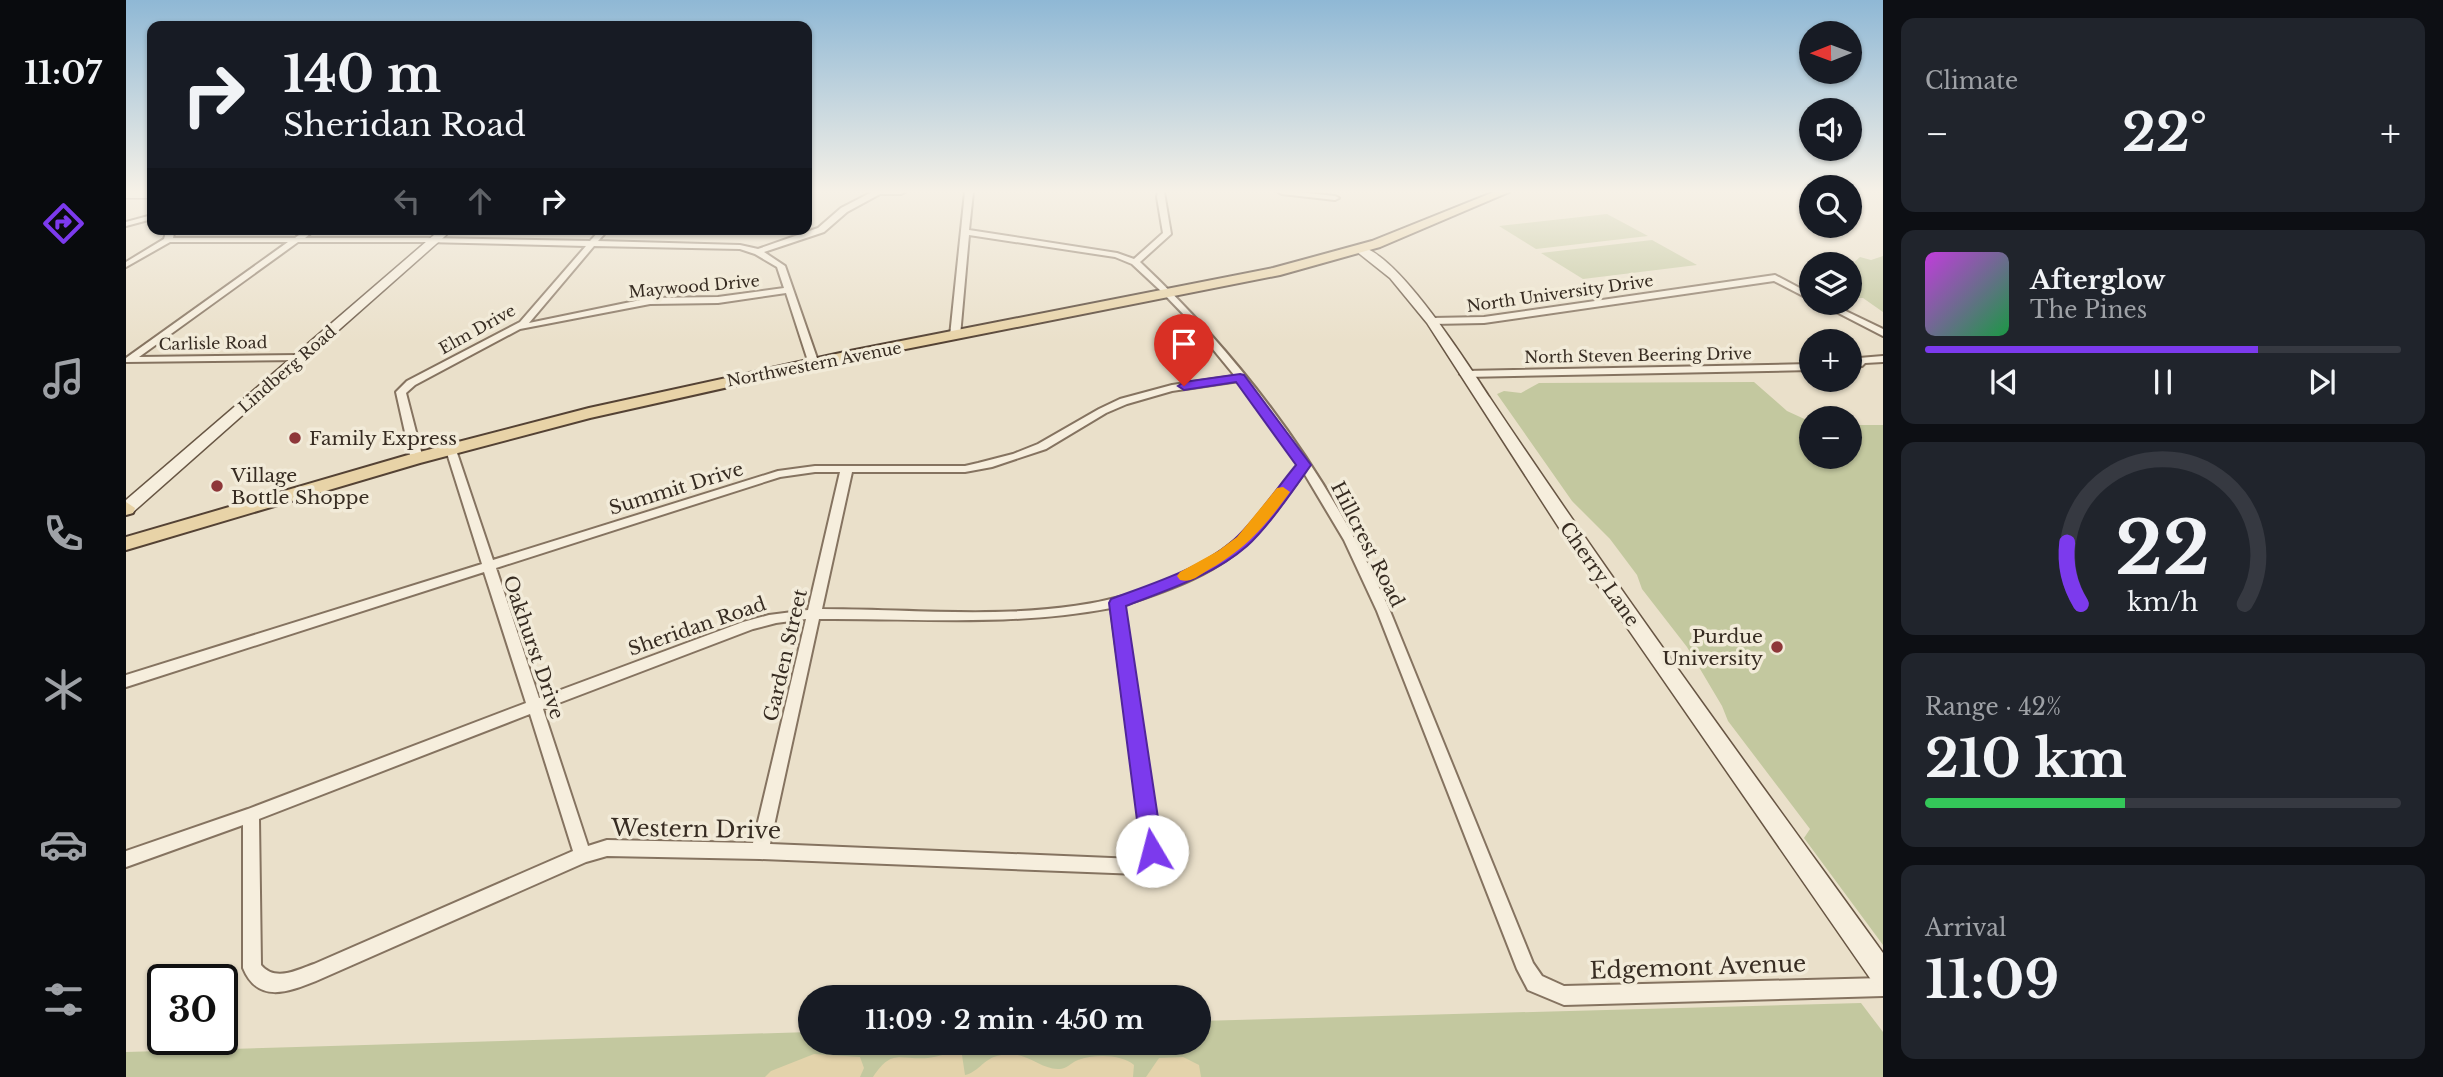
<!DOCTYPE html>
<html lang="en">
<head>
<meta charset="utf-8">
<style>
  body { margin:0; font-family:"Libre Baskerville",serif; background:#20242c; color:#f1f3f6; height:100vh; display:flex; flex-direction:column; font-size:26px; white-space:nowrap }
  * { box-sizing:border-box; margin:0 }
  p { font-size:23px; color:#9ea1a6 }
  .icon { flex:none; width:38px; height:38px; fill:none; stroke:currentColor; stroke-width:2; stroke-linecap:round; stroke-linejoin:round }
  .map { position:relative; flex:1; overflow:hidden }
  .side { display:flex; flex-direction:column; gap:18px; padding:18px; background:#0d0f14; width:560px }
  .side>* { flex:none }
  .top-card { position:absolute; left:21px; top:21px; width:665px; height:214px; border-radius:14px; box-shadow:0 2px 5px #0004; background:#171b24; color:#f1f3f6; overflow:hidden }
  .needle { width:46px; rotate:269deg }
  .tools { position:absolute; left:1673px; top:21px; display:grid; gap:14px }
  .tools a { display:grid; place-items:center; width:63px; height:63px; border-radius:50%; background:#171b24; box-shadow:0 2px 5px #0004; font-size:35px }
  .speed { position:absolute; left:21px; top:964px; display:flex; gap:14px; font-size:35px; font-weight:700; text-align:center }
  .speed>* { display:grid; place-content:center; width:91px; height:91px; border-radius:50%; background:#171b24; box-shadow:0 2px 5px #0004; line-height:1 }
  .speed .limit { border:4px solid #111; border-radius:10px; background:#fff; color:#111 }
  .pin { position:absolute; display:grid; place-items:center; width:60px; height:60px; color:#fff; margin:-72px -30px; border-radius:50% 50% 50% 0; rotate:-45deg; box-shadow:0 0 7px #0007 }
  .pin .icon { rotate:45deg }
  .me { position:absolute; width:77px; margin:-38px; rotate:352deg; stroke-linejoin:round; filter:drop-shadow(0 0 5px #0008) }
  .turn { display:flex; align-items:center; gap:24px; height:147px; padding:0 21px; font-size:32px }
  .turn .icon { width:91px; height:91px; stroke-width:2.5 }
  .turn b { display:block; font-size:49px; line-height:60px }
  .lanes { display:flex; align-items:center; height:66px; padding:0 21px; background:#0003; justify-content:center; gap:35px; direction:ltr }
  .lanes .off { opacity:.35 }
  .big { font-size:52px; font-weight:700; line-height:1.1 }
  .side .tile { flex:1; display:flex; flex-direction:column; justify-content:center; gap:10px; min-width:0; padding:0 24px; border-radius:14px; background:#20242c }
  .side .dial { align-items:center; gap:0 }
  .dial svg { height:182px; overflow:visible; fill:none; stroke:#363941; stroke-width:7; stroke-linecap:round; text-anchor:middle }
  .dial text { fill:#f1f3f6; stroke:none }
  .song { display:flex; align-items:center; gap:21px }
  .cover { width:84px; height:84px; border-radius:10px; background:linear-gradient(135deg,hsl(290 70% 55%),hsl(140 70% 35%)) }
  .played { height:7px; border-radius:4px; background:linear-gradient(90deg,#7c3aed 70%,#363941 70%) }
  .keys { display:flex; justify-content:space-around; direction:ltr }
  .heat { display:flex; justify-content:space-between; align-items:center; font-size:38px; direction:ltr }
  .charge { height:10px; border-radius:5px; background:linear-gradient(90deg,#34c759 42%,#363941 0) }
  .trip { position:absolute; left:672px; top:985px; width:413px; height:70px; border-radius:35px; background:#171b24; box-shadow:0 2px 5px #0004; font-weight:700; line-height:70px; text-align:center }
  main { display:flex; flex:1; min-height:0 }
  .tabs { display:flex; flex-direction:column; width:126px; justify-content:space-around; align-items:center; background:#090b0e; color:#9ea1a6 }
  .tabs .icon { width:49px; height:49px }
  .tabs .selected { color:#7c3aed }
  .tabs b { font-size:32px; color:#f1f3f6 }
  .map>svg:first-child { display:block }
  .green { fill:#c3c89f }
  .sand { fill:#e3d3ab }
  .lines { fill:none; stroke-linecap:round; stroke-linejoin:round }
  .street-casing { stroke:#857360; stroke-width:4 }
  .secondary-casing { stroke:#675543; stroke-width:3 }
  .primary-casing { stroke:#544234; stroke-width:4 }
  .street { fill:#f6eedd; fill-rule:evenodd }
  .secondary { fill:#f6eedd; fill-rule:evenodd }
  .primary { fill:#e8d3a7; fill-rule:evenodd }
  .route { fill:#7c3aed; stroke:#51269a; stroke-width:2 }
  .slow { fill:#f59e0b }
  .poi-dot { fill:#8e3739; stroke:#f2ebd9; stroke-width:2.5 }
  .labels { text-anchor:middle; stroke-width:7; stroke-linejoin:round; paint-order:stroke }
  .far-street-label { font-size:16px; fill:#372c22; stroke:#f2ebd9 }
  .poi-label { font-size:19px; fill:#372c22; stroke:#f2ebd9; text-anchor:start }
  .street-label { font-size:19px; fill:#372c22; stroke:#f2ebd9 }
  .near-street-label { font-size:23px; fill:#372c22; stroke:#f2ebd9 }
</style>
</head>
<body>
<main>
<nav class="tabs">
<b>11:07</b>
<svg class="icon selected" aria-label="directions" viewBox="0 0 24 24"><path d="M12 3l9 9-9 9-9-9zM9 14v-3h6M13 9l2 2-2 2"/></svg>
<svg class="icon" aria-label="music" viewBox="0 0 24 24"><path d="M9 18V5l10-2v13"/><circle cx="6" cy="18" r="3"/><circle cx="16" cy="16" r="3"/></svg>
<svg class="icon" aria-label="phone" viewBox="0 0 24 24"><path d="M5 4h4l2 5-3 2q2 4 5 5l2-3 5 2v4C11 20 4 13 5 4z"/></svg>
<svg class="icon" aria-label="climate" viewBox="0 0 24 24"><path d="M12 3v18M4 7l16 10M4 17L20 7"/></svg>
<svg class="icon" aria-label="car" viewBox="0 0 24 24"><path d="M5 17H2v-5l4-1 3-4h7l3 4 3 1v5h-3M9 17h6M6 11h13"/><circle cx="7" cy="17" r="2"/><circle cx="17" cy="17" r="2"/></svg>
<svg class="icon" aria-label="filters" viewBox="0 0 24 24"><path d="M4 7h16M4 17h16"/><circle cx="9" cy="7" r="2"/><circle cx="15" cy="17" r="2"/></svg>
</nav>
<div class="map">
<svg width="1757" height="1077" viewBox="0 0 1757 1077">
  <rect width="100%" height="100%" fill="#eae0ca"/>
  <g class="green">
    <polygon points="1481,214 1522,236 1410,249 1373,226"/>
    <polygon points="1526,240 1571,265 1457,279 1415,253"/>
    <polygon points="1757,256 1757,312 1737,298 1724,298 1724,266 1734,257 1745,260"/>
    <polygon points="1628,382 1661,411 1685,422 1685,457 1724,457 1724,425 1757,425 1757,945 1678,838 1684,829 1602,721 1596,706 1561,647 1516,589 1511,575 1484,539 1446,501 1371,394 1378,391 1395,393 1413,383"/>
    <polygon points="1735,1003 1757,1032 1757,1077 0,1077 0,1052 684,1032 684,1043 1073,1043 1073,1021"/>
  </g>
  <g class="sand">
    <path d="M830 1052 836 1055 839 1075C851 1073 858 1059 871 1056 897 1047 913 1070 933 1069 941 1069 944 1063 952 1060 968 1054 996 1054 1008 1065L1007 1077H747C766 1048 773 1060 802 1058 812 1057 821 1053 830 1052Z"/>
    <polygon points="688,1054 734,1057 738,1068 734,1077 639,1077 645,1071"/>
    <polygon points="1057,1057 1073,1065 1075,1077 1020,1077 1033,1058"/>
  </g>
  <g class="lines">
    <defs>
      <g id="street">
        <path d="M746 192H779L775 194H754L721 212 698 232 638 252 659 266 693 364 691 366H685L683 364 660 293 592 303 524 304 394 329 289 385 280 393 297 459 291 462 285 459 270 392 281 381 394 322 460 246 300 242H172L13 357 174 355 179 358 177 360 0 362V358L162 242H44L0 267V262L38 239 41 229H49L47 238H169L181 229H190L179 238H300L464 241 475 229H483L472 241 614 245 632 249 692 228 715 208ZM468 246 614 249 629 254 651 267 658 288 592 297 524 298 403 323Z"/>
        <path d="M839 192H847L843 230 991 253 1008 259 1037 233 1031 197 1032 192H1038L1045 234 1014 262C1119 361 1206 479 1264 611L1407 963 1416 976 1438 986 1757 978V996L1438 1005 1402 990 1391 969 1251 611 1218 540 1178 473C1162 494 1147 518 1128 537 1093 573 1044 590 998 605L1034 851 1019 872 1013 874 634 859 481 856 460 862 190 981C162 992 132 1004 117 968V825L0 867V851L122 809 400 703 358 572 0 687V675L356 564 320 450 321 448H329L330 450 367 560 652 471 689 466H839L852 463 887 454 912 444 973 409 994 399 1046 385 1109 376 1063 320 1035 291 1006 264 989 257 843 235 834 336 829 339 826 338 824 336ZM1113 381 1173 464C1154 489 1136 518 1112 538 997 635 834 609 696 609L726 472H839L866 467 920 449 980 413 1001 404 1046 391ZM689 472H714L682 610 643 615 617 622 413 698 370 568 654 477ZM985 608 1017 849 1009 859 644 844 693 619C794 618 885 627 985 608ZM680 619 627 843 481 840 462 846 417 709 627 629 650 623ZM404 714 447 851 188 964C171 970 149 982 135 965L133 819Z"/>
        <polygon points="1152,192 1172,192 1209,196 1213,198 1209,200 1156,194"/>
        <polygon points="26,215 26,219 0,226 0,222"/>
        <polygon points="1649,275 1685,294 1685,300 1648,281 1358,323 1306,324 1301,321 1306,318 1358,317"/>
        <polygon points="1693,303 1703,303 1757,329 1757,336"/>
        <polygon points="1757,356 1757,362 1739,363 1736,366 1724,368 1724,362 1730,361 1733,358"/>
        <polygon points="1685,364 1685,370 1339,377 1334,374 1339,371"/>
      </g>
      <g id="secondary">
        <rect x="0" y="192" width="26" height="6"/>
        <polygon points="315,229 327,229 6,513 0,514 0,500"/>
        <path d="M1230 247C1265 242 1345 369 1364 398 1490 587 1624 769 1757 953V988L1748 984 1446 548 1301 323 1264 278 1230 251Z"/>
      </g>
      <g id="primary">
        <polygon points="1368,192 1383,192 1254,247 1154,275 719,361 464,418 294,463 0,550 0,537 282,455 463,408 719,352 1147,268 1246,241"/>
        <polygon points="0,502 9,508 7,513 0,515"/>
      </g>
    </defs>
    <use href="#street" class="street-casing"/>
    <use href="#secondary" class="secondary-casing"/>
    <use href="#primary" class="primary-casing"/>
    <use href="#street" class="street"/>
    <use href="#secondary" class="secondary"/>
    <use href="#primary" class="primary"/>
  </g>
  <linearGradient id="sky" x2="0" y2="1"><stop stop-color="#8fb8d5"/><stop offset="0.56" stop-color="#f6f1e7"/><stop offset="1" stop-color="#f6f1e7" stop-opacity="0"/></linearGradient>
  <rect width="1757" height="342" fill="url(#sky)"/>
  <path class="route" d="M1114 374 1118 375 1185 465C1168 489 1142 527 1121 546 1088 575 1041 590 1000 606L1037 851 1033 858 1026 861 1018 858 1015 851 983 603 985 599C1025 584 1081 567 1112 536 1133 515 1151 488 1170 465L1110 382 1058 390 1052 386 1058 382Z"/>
  <path class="slow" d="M1157 487 1164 492C1138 528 1119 550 1079 572 1071 577 1064 583 1054 580L1051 576 1054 572 1092 551 1111 537 1151 488Z"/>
  <g class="poi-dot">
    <circle cx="169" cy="438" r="7"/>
    <circle cx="91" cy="486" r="7"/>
    <circle cx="1651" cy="647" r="7"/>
  </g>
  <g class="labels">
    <g class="far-street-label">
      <text transform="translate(568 286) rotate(-5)" y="6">Maywood Drive</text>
      <text transform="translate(1434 293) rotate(-8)" y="6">North University Drive</text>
      <text transform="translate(351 329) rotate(-29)" y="6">Elm Drive</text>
      <text transform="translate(87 343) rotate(-1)" y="6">Carlisle Road</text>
      <text transform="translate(1512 355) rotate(-1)" y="6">North Steven Beering Drive</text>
      <text transform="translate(688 364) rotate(-11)" y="6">Northwestern Avenue</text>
      <text transform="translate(161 369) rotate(-41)" y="6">Lindberg Road</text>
    </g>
    <g class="poi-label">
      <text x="183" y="445">Family Express</text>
      <text x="105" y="482">Village<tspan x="105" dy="22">Bottle Shoppe</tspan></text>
      <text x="1637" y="643" text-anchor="end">Purdue<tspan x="1637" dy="22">University</tspan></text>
    </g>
    <g class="street-label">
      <text transform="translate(550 488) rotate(-17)" y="7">Summit Drive</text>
      <text transform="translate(1242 544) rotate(63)" y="7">Hillcrest Road</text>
      <text transform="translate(1474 574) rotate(55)" y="7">Cherry Lane</text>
      <text transform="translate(571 626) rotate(-19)" y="7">Sheridan Road</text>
      <text transform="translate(408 647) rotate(71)" y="7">Oakhurst Drive</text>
      <text transform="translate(659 655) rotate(-77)" y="7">Garden Street</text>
    </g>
    <g class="near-street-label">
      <text transform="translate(570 829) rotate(1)" y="8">Western Drive</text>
      <text transform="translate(1572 967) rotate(-2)" y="8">Edgemont Avenue</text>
    </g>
  </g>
</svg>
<div class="tools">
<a><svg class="needle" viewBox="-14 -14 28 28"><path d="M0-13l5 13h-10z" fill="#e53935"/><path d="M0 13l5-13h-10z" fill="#9ea1a6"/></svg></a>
<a><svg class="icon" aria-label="sound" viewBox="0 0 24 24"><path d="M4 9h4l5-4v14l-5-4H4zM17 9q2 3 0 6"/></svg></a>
<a><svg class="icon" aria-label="search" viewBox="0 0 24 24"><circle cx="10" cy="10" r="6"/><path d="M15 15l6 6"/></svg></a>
<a><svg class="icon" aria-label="layers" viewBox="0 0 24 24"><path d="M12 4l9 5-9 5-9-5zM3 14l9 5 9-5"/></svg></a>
<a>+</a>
<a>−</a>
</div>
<div class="speed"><div class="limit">30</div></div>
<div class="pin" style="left:1058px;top:386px;background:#d93025"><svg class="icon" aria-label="arrive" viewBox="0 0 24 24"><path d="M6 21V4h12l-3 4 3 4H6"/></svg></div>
<svg class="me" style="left:1026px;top:851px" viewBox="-20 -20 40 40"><circle r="19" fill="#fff"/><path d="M0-13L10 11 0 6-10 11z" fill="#7c3aed"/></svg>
<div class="trip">11:09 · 2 min · 450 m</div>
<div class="top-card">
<div class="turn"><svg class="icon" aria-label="right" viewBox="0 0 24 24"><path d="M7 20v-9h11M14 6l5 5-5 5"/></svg><div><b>140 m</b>Sheridan Road</div></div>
<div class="lanes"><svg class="icon off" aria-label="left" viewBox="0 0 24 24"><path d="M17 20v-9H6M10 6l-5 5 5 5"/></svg><svg class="icon off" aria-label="ahead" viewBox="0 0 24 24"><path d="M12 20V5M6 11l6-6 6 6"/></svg><svg class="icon" aria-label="right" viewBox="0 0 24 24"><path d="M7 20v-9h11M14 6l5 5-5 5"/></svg></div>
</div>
</div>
<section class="side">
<div class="tile"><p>Climate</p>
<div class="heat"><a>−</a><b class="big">22°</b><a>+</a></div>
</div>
<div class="tile">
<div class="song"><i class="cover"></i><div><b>Afterglow</b><p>The Pines</p></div></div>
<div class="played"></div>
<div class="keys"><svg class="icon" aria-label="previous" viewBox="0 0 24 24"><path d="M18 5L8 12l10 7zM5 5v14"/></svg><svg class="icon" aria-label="pause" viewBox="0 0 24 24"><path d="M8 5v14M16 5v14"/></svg><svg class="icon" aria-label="next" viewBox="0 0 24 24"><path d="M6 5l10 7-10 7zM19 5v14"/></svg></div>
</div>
<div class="tile dial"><svg viewBox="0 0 100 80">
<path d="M14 69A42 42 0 1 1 86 69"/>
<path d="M14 69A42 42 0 0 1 8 42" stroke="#7c3aed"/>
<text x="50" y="56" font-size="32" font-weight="700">22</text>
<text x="50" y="72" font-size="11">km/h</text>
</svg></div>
<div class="tile"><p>Range · 42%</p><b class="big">210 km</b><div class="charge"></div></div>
<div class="tile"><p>Arrival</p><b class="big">11:09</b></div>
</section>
</main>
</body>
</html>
